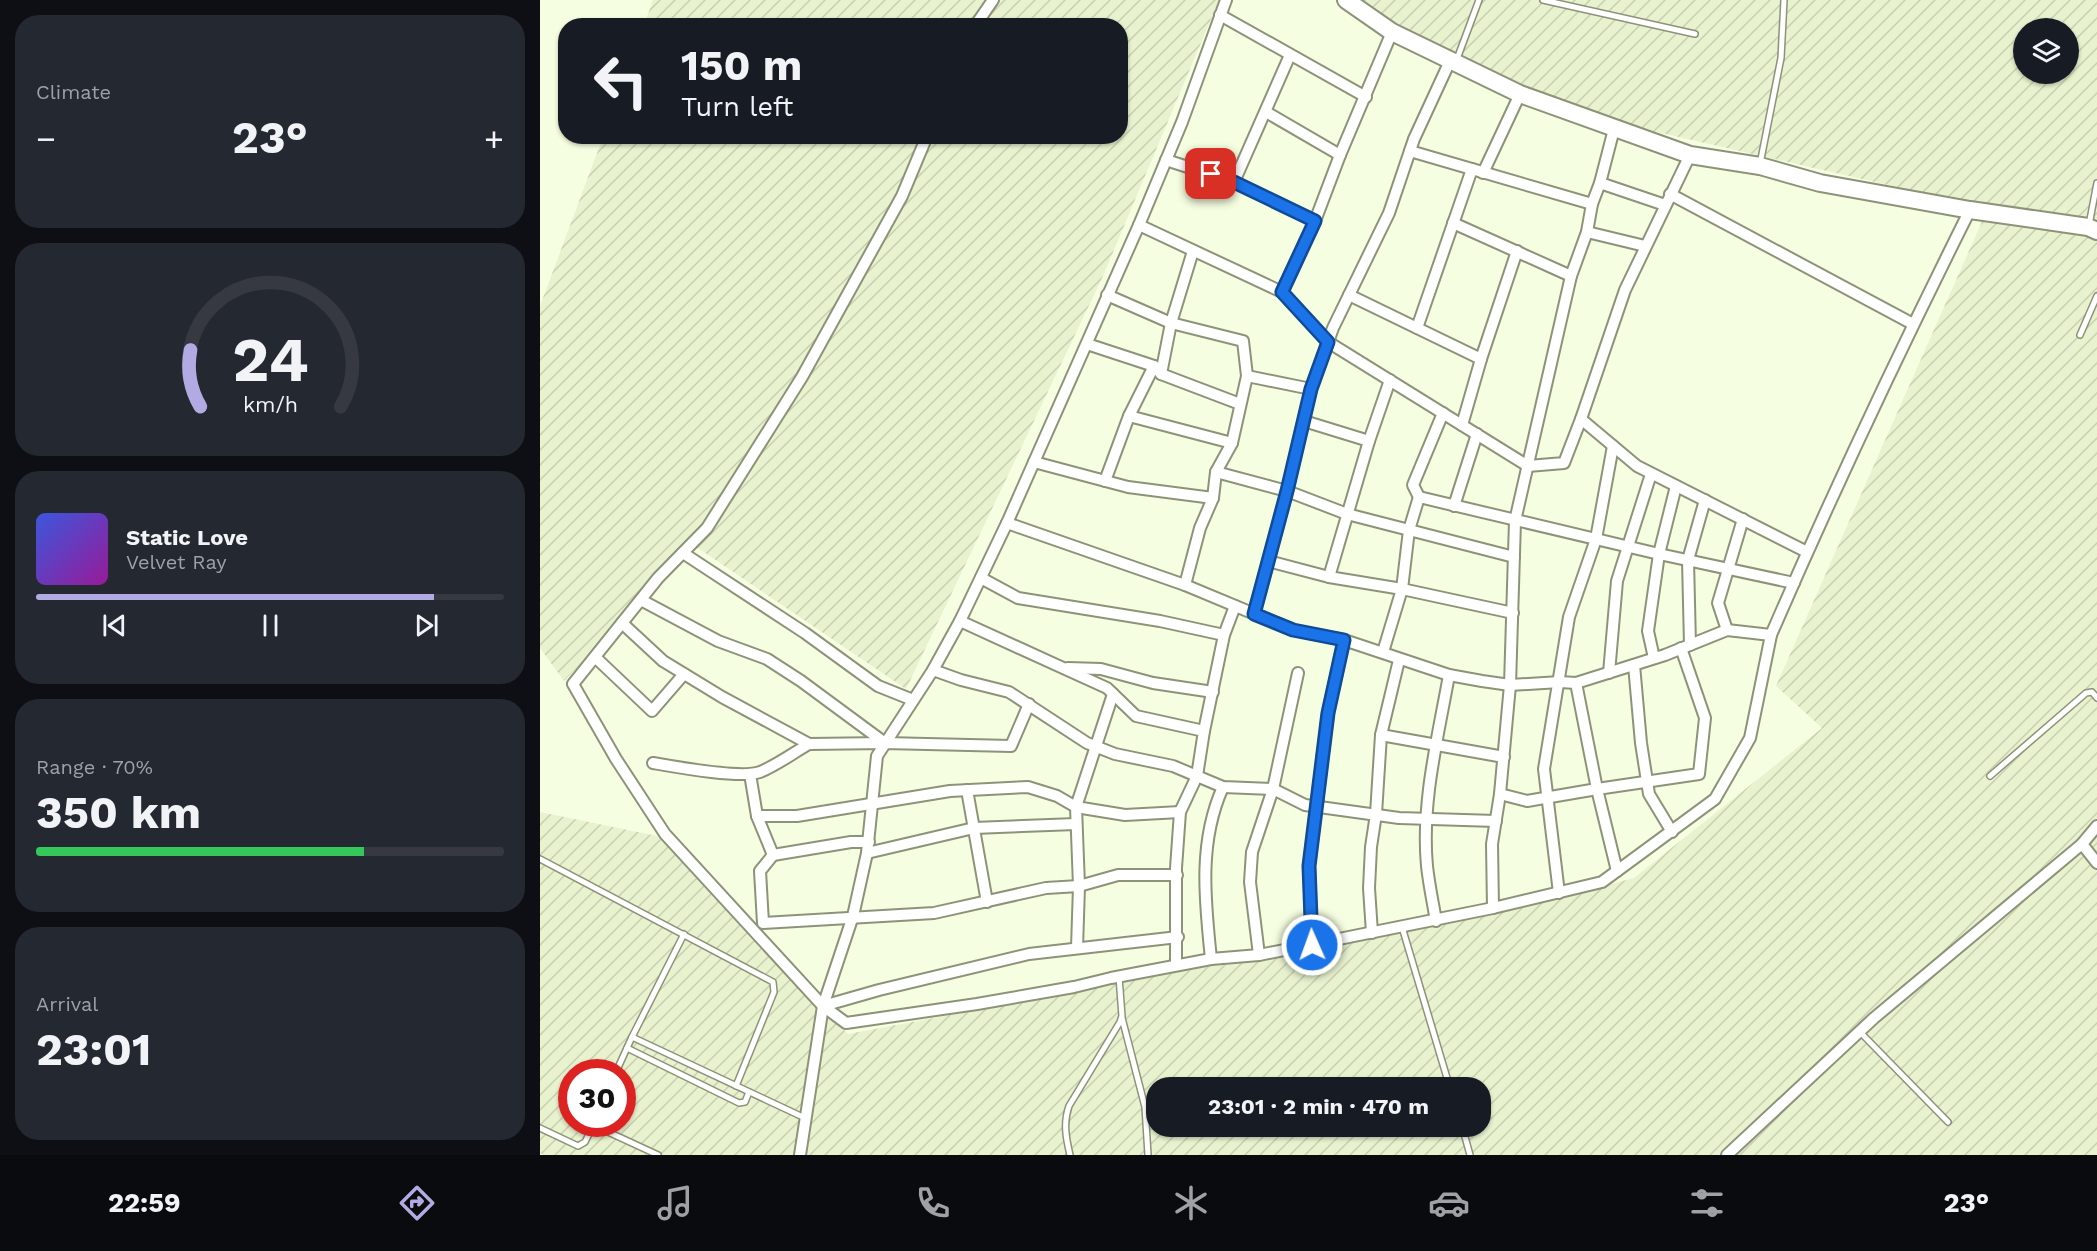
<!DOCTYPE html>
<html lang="en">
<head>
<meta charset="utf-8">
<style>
  body { margin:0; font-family:"Work Sans",sans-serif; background:#242831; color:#f1f3f6; height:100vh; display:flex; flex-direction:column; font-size:22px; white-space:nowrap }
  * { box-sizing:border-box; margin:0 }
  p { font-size:20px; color:#9ea1a6 }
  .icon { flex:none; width:33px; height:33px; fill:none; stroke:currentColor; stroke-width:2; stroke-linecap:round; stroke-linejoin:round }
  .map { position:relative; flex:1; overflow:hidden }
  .panel { display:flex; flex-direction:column; gap:15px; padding:15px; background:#0d0f14; width:540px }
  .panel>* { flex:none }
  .hud { position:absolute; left:18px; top:18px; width:570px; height:126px; border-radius:24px; box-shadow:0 2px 4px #0004; background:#171b24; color:#f1f3f6; overflow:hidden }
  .tools { position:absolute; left:1473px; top:18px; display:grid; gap:12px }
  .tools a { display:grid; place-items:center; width:66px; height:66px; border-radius:50%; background:#171b24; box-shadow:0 2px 4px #0004; font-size:30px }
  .speed { position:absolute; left:18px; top:1059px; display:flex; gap:12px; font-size:30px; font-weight:700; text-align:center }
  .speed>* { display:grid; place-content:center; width:78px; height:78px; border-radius:50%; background:#171b24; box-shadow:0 2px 4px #0004; line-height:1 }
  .speed .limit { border:9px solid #d22; background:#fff; color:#111 }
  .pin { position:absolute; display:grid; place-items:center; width:51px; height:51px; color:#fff; margin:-26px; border-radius:12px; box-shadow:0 3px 9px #0006 }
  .me { position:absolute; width:66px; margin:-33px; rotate:358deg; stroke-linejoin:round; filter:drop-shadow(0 0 4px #0008) }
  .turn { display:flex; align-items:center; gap:21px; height:126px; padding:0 24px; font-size:27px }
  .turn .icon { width:78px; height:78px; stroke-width:2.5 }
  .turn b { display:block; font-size:42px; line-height:51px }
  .big { font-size:45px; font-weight:700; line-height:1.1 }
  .panel .tile { flex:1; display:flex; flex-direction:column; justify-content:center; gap:9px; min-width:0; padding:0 21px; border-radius:24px; background:#242831 }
  .panel .dial { align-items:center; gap:0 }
  .dial svg { height:156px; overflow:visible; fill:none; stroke:#363941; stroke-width:7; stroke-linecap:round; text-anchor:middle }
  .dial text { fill:#f1f3f6; stroke:none }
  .song { display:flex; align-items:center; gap:18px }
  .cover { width:72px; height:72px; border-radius:9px; background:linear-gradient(135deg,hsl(230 70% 55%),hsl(300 70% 35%)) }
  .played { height:6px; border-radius:3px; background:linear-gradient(90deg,#b2abe3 85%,#363941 85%) }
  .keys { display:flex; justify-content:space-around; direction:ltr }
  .heat { display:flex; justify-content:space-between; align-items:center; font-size:33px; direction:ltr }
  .charge { height:9px; border-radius:4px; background:linear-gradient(90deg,#34c759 70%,#363941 0) }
  .trip { position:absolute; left:606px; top:1077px; width:345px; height:60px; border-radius:24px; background:#171b24; box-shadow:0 2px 4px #0004; font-weight:700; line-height:60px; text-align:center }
  .menu { display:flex; height:96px; justify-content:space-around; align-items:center; background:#090b0e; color:#9ea1a6 }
  .menu .icon { width:42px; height:42px }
  .menu .active { color:#b2abe3 }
  .menu b { font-size:27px; color:#f1f3f6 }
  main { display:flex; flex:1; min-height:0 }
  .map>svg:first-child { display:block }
  .industrial { fill:url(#industrial-furrows); fill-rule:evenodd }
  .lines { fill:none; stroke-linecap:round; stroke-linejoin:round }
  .service-casing { stroke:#8d9379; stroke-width:8 }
  .minor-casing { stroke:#8d9379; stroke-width:14 }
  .primary-casing { stroke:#8d9379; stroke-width:20 }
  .service { stroke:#fff; stroke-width:5 }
  .minor { stroke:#fff; stroke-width:10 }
  .primary { stroke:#fff; stroke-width:16 }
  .route-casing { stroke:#114b97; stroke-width:15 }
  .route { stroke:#1a73e8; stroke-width:10 }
</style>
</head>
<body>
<main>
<section class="panel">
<div class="tile"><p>Climate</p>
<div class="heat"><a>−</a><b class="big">23°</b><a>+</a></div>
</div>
<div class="tile dial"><svg viewBox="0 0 100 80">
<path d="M14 69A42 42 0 1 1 86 69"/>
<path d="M14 69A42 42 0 0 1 9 40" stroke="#b2abe3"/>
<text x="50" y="56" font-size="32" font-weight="700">24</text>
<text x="50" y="72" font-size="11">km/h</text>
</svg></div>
<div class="tile">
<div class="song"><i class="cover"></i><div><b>Static Love</b><p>Velvet Ray</p></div></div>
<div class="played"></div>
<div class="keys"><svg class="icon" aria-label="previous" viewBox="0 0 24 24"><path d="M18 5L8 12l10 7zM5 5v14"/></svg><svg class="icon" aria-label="pause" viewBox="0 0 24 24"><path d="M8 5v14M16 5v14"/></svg><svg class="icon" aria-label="next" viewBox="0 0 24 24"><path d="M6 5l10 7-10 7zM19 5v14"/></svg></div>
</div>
<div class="tile"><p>Range · 70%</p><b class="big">350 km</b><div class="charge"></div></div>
<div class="tile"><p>Arrival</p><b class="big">23:01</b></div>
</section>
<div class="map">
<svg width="1557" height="1155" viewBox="0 0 1557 1155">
  <defs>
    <pattern id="industrial-furrows" width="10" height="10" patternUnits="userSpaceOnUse" patternTransform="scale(1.5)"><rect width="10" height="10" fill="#e8f2ce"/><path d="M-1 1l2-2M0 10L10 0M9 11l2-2" fill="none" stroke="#c7cfb0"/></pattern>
  </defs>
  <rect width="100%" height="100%" fill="#f6fee1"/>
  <g class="industrial">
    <polygon points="113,0 679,0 563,276 366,689 155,546 24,681 0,648 0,306 63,137 580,136 580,26 104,25"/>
    <path d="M818 0H1557V1155H3L0 1153V812L117 836 308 1034 976 909 1094 878 1282 728 1236 686 1448 208 1056 118 855 26ZM1484 28H1528V74H1484ZM32 1072H82V1124H32ZM616 1088H940V1126H616Z"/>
  </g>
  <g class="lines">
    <defs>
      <g id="service">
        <polyline points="1003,0 1155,34"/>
        <polyline points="917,59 939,0"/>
        <polyline points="1220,164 1241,58 1244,0"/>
        <polyline points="1549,225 1557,183"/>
        <polyline points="1540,335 1557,296"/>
        <polyline points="1450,776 1546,693 1552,692 1557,698"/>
        <polyline points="0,859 233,982 234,992 196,1086"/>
        <polyline points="862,927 910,1088"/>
        <polyline points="582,1018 605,1107 608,1155"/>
        <polyline points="1319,1031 1408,1122"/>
        <polyline points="92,1037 265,1118"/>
        <polyline points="87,1048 199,1103 205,1102 209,1092"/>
        <polyline points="76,1072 92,1037 144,934"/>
        <polyline points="53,1125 118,1155"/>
        <polyline points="922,1126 930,1155"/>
        <polyline points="0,1128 38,1146 45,1142 54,1124"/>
        <path d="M530 1155C526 1138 523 1123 529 1106L580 1022 582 1016 579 977"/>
      </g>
      <g id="minor">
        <polyline points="680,15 826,97"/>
        <polyline points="435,26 453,0"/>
        <polyline points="726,112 800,155"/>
        <polyline points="1074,129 1060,183 1052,204 1047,232 1031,276 975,521 970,685 960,794 987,801 1057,789 1159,774 1165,718 1141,648"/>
        <polyline points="870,151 1052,204"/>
        <polyline points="626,160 694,182 775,221"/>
        <polyline points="943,173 980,94"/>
        <polyline points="694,182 750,55"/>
        <polyline points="1060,183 1125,205"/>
        <polyline points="1130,194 1373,324"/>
        <polyline points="913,223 1031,276"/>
        <polyline points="599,225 742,292 788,342 988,466 1024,463 1041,419 1085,290 1150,155"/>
        <polyline points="1047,232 1105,246"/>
        <polyline points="742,292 775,221 800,155 852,32"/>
        <polyline points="809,295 941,359 977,251"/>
        <polyline points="877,328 932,169"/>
        <polyline points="547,344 614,366 621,374 700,404"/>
        <polyline points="621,374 631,323 653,251"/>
        <polyline points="707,376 771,389"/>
        <polyline points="589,416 692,443"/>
        <polyline points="1041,419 1097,466 1267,552"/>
        <polyline points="764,421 829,441"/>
        <polyline points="922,425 941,359"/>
        <polyline points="494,462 588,487 673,498 676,472 692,443 707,376 703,341 631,323 567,295"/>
        <polyline points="676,472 747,491 807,514 974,557"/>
        <polyline points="565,481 589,416 614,366"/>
        <polyline points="879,497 873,485 903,413"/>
        <polyline points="914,506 937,434"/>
        <path d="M467 523 645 585 753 630 804 640 909 675 942 681 970 685 1020 682 1036 683 1125 655 1187 630 1231 635C1293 492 1360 350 1430 210"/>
        <polyline points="143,553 265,633 338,686 373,700"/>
        <polyline points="728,561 789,577 862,589 973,613"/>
        <polyline points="789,577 829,441 850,380"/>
        <polyline points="441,578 478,598 620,621 684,635"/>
        <polyline points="645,585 660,528 673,498"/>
        <polyline points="101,600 178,641 227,659 261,681 345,743"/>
        <polyline points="714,614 747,491 771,389 793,328 849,213 874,139 910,61"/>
        <polyline points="420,621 567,688 596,716 664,731"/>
        <polyline points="82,623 123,661 182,697 269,744 345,743 471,746 489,704"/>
        <polyline points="1187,630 1178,603 1203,519"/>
        <polyline points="1150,645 1148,560 1165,500"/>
        <polyline points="843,652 862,589 869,530 879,497 1119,554 1254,583"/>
        <polyline points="55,657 112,711 144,674"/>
        <polyline points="1114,658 1108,631 1119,554 1136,486"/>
        <polyline points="1094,665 1101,743 1109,794 1132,832"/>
        <polyline points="528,668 561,669 613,683 673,692"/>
        <polyline points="393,670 421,680 469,692 547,743 575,754 633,766 683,787 733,789 765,805 859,818 956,821"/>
        <polyline points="1069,673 1077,581 1111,474"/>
        <polyline points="1036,683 1057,789 1077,871"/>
        <polyline points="841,735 964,757"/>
        <path d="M113 763C136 767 201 779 220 772 237 765 253 753 269 744"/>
        <polyline points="210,774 217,816 233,855 220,871 223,923 394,913 506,888 539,886 578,875 637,875"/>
        <polyline points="427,790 447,902"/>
        <polyline points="960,794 952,844 953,908 1062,882 1175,799 1210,738 1231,635"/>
        <polyline points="217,816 257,816 410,791 488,787 517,796 536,807 585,815 640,812"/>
        <polyline points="1557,826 1542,844 1557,863"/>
        <polyline points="327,853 434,828 536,824"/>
        <polyline points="233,855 311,842 329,842"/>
        <polyline points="1019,893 1004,769 1029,617 1056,539 1073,446"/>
        <path d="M896 921C893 903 889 885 887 866 881 803 898 737 909 675"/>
        <polyline points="832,933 829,888 831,847 836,814 841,735 859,660"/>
        <polyline points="638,937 489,954 339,990 283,1006 313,916 327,853 337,756 393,670 420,621 467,523 599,225 642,122 686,0"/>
        <polyline points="772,945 769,866 788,713 804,640"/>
        <polyline points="537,948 539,886 536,807 573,694"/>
        <polyline points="719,955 710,882 712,852 733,789 758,673"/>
        <path d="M671 959C665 901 658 842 683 787"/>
        <polyline points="636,965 636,868 640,812 657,776 664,731 684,635 695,606"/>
        <polyline points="283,1006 125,834 76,759 33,684 118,578 167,528 262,377 362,196 387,136"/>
        <polyline points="260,1155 283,1006 306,1023 437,1004 534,987 571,978 671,959 719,955 953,908"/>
        <polyline points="1187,1155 1334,1018 1542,844"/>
      </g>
      <polyline id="primary" points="806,0 852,32 980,94 1150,155 1220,166 1280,183 1430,210 1548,227 1557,231"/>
    </defs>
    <use href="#service" class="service-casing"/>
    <use href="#minor" class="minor-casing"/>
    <use href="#primary" class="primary-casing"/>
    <use href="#service" class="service"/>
    <use href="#minor" class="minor"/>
    <use href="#primary" class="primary"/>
  </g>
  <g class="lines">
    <defs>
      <polyline id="route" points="671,174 694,182 775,221 742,292 788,342 771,389 747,491 714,614 753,630 804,640 788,713 769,866 772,945"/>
    </defs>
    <use href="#route" class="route-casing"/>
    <use href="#route" class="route"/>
  </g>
</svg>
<div class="tools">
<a><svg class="icon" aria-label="layers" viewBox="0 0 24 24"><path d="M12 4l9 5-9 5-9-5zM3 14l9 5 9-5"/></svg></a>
</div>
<div class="speed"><div class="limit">30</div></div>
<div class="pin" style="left:671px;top:174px;background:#d93025"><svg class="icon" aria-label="arrive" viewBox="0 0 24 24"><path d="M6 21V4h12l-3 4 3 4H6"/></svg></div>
<svg class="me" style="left:772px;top:945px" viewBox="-20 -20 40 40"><circle r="17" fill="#1a73e8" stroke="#fff" stroke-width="3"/><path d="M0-11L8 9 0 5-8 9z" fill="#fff"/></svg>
<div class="trip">23:01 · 2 min · 470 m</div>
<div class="hud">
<div class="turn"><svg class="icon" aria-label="left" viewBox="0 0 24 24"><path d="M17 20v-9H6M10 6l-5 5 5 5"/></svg><div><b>150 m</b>Turn left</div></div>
</div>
</div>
</main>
<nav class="menu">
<b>22:59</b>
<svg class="icon active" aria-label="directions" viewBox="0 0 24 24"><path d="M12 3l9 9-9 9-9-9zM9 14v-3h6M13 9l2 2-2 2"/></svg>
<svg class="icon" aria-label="music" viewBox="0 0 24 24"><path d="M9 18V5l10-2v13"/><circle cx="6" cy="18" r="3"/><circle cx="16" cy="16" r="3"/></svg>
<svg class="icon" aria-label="phone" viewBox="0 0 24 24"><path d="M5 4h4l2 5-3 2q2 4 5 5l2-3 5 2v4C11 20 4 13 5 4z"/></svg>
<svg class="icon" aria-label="climate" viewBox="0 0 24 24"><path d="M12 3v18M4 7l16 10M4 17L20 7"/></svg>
<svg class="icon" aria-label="car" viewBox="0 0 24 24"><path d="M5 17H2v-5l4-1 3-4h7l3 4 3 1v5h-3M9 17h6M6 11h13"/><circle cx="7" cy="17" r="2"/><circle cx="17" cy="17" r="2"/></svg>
<svg class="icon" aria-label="filters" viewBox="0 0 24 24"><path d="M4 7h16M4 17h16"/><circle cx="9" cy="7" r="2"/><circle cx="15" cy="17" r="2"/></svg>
<b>23°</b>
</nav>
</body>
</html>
